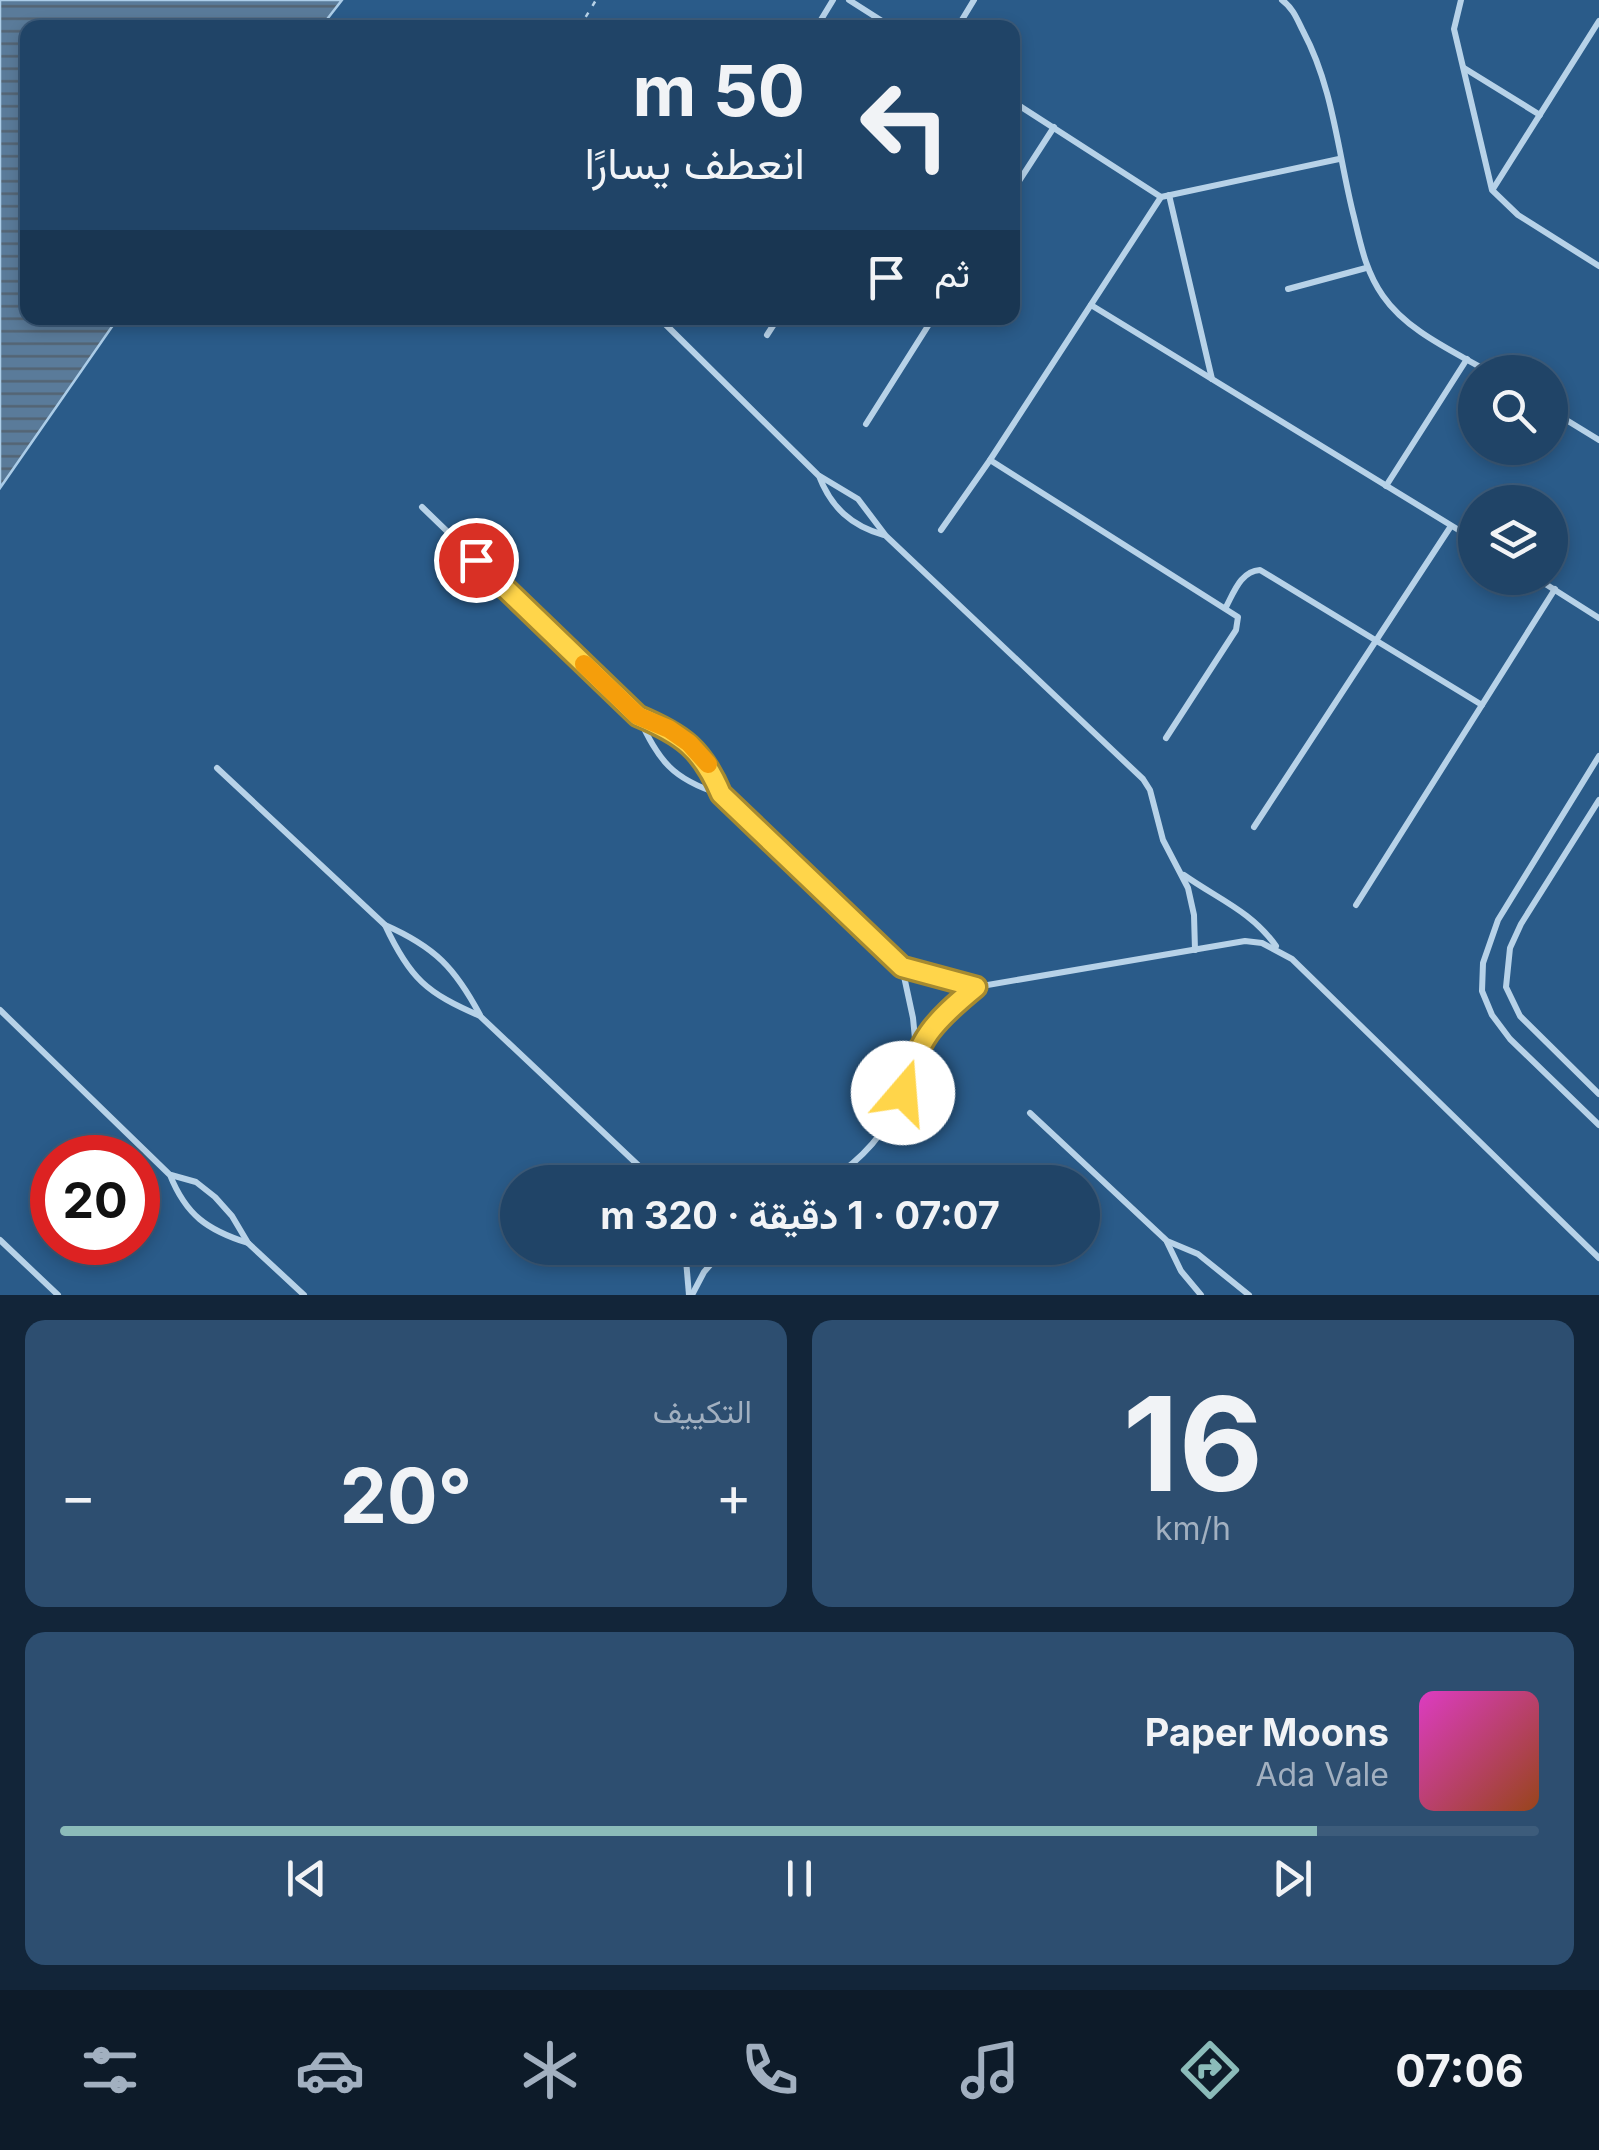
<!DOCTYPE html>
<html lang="ar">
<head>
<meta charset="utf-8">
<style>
  body { margin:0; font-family:Inter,Vazirmatn,sans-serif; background:#2d4e70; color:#f1f3f6; direction:rtl; height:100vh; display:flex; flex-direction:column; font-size:38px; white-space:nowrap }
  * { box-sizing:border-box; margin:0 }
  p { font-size:32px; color:#a2b0c0 }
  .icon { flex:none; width:55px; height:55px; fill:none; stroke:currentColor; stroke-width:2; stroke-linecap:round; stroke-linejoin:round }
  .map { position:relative; height:1295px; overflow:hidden; direction:ltr }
  .drawer { display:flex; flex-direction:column; gap:25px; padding:25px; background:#122539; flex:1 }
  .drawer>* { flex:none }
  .hud { position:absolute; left:20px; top:20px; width:1000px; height:305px; border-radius:20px; box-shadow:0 5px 15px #0003,0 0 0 2px #3d5c7b; direction:rtl; background:#204467; color:#f1f3f6; overflow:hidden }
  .controls { position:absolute; left:1458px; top:355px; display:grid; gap:20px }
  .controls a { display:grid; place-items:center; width:110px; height:110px; border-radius:50%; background:#204467; box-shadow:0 5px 15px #0003,0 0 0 2px #3d5c7b; font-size:50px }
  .speed { position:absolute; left:30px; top:1135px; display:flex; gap:20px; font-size:50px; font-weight:700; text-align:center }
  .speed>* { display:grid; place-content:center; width:130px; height:130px; border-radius:50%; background:#204467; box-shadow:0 5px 15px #0003,0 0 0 2px #3d5c7b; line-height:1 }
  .speed .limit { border:15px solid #d22; background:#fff; color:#111 }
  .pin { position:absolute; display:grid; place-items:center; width:85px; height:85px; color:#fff; margin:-42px; border:5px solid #fff; border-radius:50%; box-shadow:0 2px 10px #0007 }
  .me { position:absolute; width:110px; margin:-55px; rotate:18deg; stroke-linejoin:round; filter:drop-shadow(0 0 8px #0008) }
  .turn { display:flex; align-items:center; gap:35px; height:210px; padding:0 50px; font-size:45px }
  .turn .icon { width:130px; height:130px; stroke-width:2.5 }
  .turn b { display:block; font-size:70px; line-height:85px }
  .then { display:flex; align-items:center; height:95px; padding:0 50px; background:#0003; gap:20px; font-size:38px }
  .big { font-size:75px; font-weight:700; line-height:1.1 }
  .drawer .tile { flex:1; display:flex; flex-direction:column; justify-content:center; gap:15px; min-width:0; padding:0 35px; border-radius:20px; background:#2d4e70 }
  .drawer .dial { align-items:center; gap:0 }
  .dial b { font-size:130px; line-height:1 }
  .song { display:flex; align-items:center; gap:30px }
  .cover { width:120px; height:120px; border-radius:15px; background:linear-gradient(135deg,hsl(310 70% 55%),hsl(20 70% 35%)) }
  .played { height:10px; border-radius:5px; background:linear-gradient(90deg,#8bbbb9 85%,#3d5c7b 85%) }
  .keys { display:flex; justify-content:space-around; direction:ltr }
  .heat { display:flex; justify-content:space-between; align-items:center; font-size:55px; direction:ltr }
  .drawer .tiles { flex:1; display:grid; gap:25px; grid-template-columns:1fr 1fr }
  .tile:last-child { grid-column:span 2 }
  .trip { position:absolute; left:500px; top:1165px; width:600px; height:100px; border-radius:50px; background:#204467; box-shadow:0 5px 15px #0003,0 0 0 2px #3d5c7b; font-weight:700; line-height:100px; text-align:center; direction:rtl }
  .tabs { display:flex; height:160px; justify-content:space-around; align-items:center; background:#0d1b29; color:#a2b0c0 }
  .tabs .icon { width:70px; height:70px }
  .tabs .selected { color:#8bbbb9 }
  .tabs b { font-size:45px; color:#f1f3f6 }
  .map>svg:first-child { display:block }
  .water { fill:url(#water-rules); stroke:#accde8; stroke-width:2.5 }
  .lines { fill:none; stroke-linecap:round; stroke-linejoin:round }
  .path { stroke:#b7d2e8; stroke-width:2.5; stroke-dasharray:5 8; stroke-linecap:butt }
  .lane { stroke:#b7d2e8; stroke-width:6 }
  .route-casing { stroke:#a68a30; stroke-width:25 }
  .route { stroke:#ffd54a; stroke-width:18 }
  .slow { stroke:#f59e0b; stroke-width:18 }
</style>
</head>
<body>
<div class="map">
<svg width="1599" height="1295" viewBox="0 0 1599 1295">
  <defs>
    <pattern id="water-rules" width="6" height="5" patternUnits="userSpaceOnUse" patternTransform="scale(2.5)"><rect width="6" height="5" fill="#5a7b9a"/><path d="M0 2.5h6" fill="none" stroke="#536473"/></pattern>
  </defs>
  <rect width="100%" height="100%" fill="#2a5b89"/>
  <polygon class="water" points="0,0 342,0 321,27 28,28 28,318 118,318 0,488"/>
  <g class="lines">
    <polyline class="path" points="579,28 596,0"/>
    <g class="lane">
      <polyline points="849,0 893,28"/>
      <path d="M1282 0C1293 8 1297 19 1303 31 1334 89 1338 155 1354 217 1361 246 1366 272 1383 296 1407 331 1453 351 1489 372"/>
      <polyline points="1461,0 1454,29 1492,190 1518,215 1599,266"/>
      <polyline points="816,28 833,0"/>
      <polyline points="957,28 974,0"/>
      <polyline points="1464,68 1540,115"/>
      <polyline points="1012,101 1161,197"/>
      <polyline points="1493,189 1599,21"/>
      <polyline points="1012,192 1054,127"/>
      <polyline points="1169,195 1212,379"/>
      <polyline points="1288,289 1366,268"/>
      <polyline points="1091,305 1475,540"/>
      <polyline points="659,318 818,475 858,499 886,536 1143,779 1150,790 1163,840 1188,888 1194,915 1195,950"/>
      <polyline points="767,335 778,318"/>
      <polyline points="1550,410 1599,440"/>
      <polyline points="866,424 933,318"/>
      <polyline points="990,460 1238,617 1236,630 1166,738"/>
      <path d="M819 476C831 507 851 526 884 535"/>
      <polyline points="1386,486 1467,359"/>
      <path d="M422 507 638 716C659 761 672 779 720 794"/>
      <polyline points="941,530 990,460 1161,197 1339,159"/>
      <polyline points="1536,578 1599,618"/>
      <path d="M1226 607C1234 592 1241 571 1260 570L1482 705"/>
      <path d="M638 716C683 735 702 749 721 794L902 967 932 977 976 987 1245 941 1262 943 1292 959 1599 1258"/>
      <polyline points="1599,756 1498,920 1483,963 1482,991 1492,1015 1510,1039 1599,1125"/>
      <path d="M217 768 385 925C435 947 455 968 480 1015"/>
      <polyline points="1599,800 1521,924 1510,948 1506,987 1520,1016 1599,1094"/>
      <polyline points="1254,827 1451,526"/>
      <path d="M1184 875C1218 899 1251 911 1276 946"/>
      <polyline points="1356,905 1555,589"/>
      <path d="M385 925C410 979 427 993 480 1016L656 1182"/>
      <polyline points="902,967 913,1018 916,1049"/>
      <path d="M0 1010 170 1175C186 1215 207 1230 248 1243"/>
      <polyline points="1030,1113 1167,1241 1198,1254 1249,1295"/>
      <polyline points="171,1175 196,1182 215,1197 232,1216 248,1243 304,1295"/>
      <path d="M828 1182C862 1159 887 1133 902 1094 908 1080 909 1063 916 1049 929 1024 954 1005 976 987"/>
      <polyline points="0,1240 58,1295"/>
      <polyline points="1167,1242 1181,1271 1201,1295"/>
      <polyline points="685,1248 689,1295"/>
      <polyline points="692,1295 704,1272 725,1248"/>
    </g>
  </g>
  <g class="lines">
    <defs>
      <path id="route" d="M476 560 638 716C683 735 702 749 721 794L902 967 976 987C932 1023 919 1038 903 1093"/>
    </defs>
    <use href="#route" class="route-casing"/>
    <use href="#route" class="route"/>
    <polyline class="slow" points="584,664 638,716 669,729 689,743 708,764"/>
  </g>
</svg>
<div class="controls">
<a><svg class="icon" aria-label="search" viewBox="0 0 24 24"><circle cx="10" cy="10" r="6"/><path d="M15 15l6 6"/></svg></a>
<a><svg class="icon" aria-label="layers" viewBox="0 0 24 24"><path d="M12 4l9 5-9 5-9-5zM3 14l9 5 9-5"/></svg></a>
</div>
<div class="speed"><div class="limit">20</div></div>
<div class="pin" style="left:476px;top:560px;background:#d93025"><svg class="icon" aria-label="arrive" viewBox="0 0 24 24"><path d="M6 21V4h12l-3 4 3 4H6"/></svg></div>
<svg class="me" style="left:903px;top:1093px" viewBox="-20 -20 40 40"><circle r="19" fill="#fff"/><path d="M0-13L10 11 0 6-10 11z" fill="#ffd54a"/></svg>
<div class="trip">07:07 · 1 دقيقة · 320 m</div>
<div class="hud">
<div class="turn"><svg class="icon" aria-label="left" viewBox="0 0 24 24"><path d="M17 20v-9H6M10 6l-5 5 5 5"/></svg><div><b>50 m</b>انعطف يسارًا</div></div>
<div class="then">ثم<svg class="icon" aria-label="arrive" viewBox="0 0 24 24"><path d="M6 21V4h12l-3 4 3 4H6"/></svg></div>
</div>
</div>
<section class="drawer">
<div class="tiles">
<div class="tile dial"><b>16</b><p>km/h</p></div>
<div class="tile"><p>التكييف</p>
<div class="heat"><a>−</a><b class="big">20°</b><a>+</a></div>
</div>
<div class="tile">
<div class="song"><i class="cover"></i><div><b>Paper Moons</b><p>Ada Vale</p></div></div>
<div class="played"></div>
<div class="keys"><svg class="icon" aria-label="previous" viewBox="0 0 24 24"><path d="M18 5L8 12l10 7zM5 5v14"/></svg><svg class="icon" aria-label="pause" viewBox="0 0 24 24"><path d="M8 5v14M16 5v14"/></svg><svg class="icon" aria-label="next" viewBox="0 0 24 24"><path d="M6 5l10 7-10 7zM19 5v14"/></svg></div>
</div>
</div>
</section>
<nav class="tabs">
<b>07:06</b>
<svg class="icon selected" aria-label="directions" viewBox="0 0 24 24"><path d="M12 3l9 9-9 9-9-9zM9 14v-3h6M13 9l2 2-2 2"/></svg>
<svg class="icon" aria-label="music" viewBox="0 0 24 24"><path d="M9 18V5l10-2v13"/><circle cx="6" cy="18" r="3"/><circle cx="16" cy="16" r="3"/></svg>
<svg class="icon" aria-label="phone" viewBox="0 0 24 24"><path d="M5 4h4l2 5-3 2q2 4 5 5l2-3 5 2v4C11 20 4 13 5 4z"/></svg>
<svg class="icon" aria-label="climate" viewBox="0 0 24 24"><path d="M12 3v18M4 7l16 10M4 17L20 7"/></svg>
<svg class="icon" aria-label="car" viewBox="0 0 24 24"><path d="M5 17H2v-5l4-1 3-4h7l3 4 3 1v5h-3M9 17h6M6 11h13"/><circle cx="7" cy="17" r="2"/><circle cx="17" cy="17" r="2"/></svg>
<svg class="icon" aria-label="filters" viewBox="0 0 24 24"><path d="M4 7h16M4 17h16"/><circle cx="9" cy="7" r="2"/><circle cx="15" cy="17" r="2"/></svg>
</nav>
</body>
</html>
